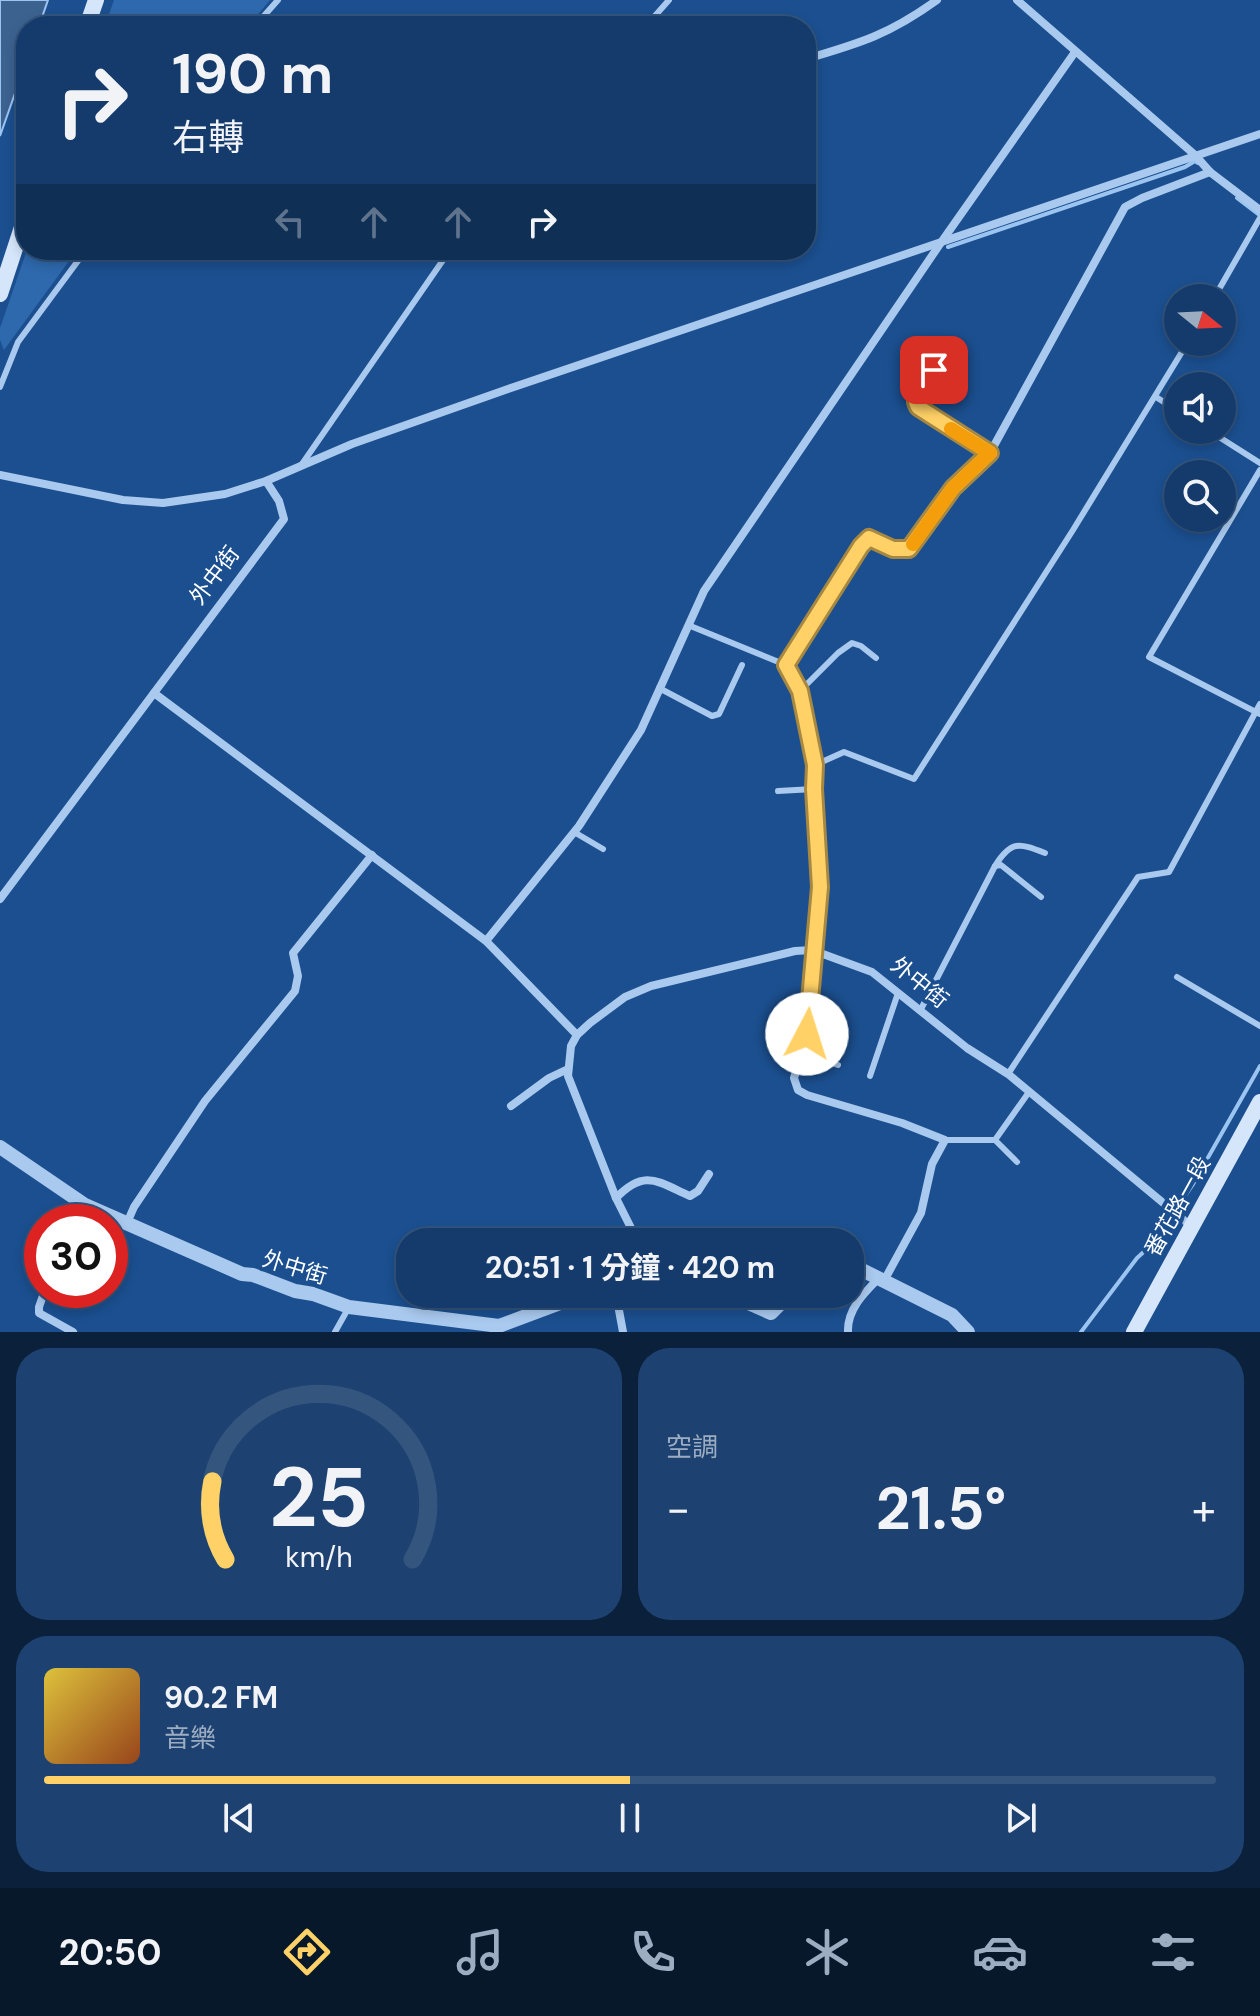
<!DOCTYPE html>
<html lang="zh-TW">
<head>
<meta charset="utf-8">
<style>
  body { margin:0; font-family:"DM Sans","Noto Sans TC",sans-serif; background:#1d4271; color:#f1f3f6; height:100vh; display:flex; flex-direction:column; font-size:30px; white-space:nowrap }
  * { box-sizing:border-box; margin:0 }
  p { font-size:26px; color:#9dadc1 }
  .icon { flex:none; width:44px; height:44px; fill:none; stroke:currentColor; stroke-width:2; stroke-linecap:round; stroke-linejoin:round }
  .map { position:relative; height:1332px; overflow:hidden }
  .drawer { display:flex; flex-direction:column; gap:16px; padding:16px; background:#0b203b; flex:1 }
  .drawer>* { flex:none }
  .hud { position:absolute; left:16px; top:16px; width:800px; height:244px; border-radius:32px; box-shadow:0 4px 12px #0003,0 0 0 2px #33557e; background:#143b6b; color:#f1f3f6; overflow:hidden }
  .needle { width:52px; rotate:108deg }
  .tools { position:absolute; left:1164px; top:284px; display:grid; gap:16px }
  .tools a { display:grid; place-items:center; width:72px; height:72px; border-radius:50%; background:#143b6b; box-shadow:0 4px 12px #0003,0 0 0 2px #33557e; font-size:40px }
  .speed { position:absolute; left:24px; top:1204px; display:flex; gap:16px; font-size:40px; font-weight:700; text-align:center }
  .speed>* { display:grid; place-content:center; width:104px; height:104px; border-radius:50%; background:#143b6b; box-shadow:0 4px 12px #0003,0 0 0 2px #33557e; line-height:1 }
  .speed .limit { border:12px solid #d22; background:#fff; color:#111 }
  .pin { position:absolute; display:grid; place-items:center; width:68px; height:68px; color:#fff; margin:-34px; border-radius:16px; box-shadow:0 4px 12px #0006 }
  .me { position:absolute; width:88px; margin:-44px; rotate:5deg; stroke-linejoin:round; filter:drop-shadow(0 0 6px #0008) }
  .turn { display:flex; align-items:center; gap:28px; height:168px; padding:0 24px; font-size:36px }
  .turn .icon { width:104px; height:104px; stroke-width:2.5 }
  .turn b { display:block; font-size:56px; line-height:68px }
  .lanes { display:flex; align-items:center; height:76px; padding:0 24px; background:#0003; justify-content:center; gap:40px; direction:ltr }
  .lanes .off { opacity:.35 }
  .big { font-size:60px; font-weight:700; line-height:1.1 }
  .drawer .card { flex:1; display:flex; flex-direction:column; justify-content:center; gap:12px; min-width:0; padding:0 28px; border-radius:32px; background:#1d4271 }
  .drawer .dial { align-items:center; gap:0 }
  .dial svg { height:208px; overflow:visible; fill:none; stroke:#33557e; stroke-width:7; stroke-linecap:round; text-anchor:middle }
  .dial text { fill:#f1f3f6; stroke:none }
  .song { display:flex; align-items:center; gap:24px }
  .cover { width:96px; height:96px; border-radius:12px; background:linear-gradient(135deg,hsl(50 70% 55%),hsl(20 70% 35%)) }
  .played { height:8px; border-radius:4px; background:linear-gradient(90deg,#ffd166 50%,#33557e 50%) }
  .keys { display:flex; justify-content:space-around; direction:ltr }
  .heat { display:flex; justify-content:space-between; align-items:center; font-size:44px; direction:ltr }
  .drawer .tiles { flex:1; display:grid; gap:16px; grid-template-columns:1fr 1fr }
  .card:last-child { grid-column:span 2 }
  .trip { position:absolute; left:396px; top:1228px; width:468px; height:80px; border-radius:32px; background:#143b6b; box-shadow:0 4px 12px #0003,0 0 0 2px #33557e; font-weight:700; line-height:80px; text-align:center }
  .menu { display:flex; height:128px; justify-content:space-around; align-items:center; background:#08182b; color:#9dadc1 }
  .menu .icon { width:56px; height:56px }
  .menu .selected { color:#ffd166 }
  .menu b { font-size:36px; color:#f1f3f6 }
  .map>svg:first-child { display:block }
  .green { fill:#2e69ad }
  .water { fill:#3c6290; stroke:#9cc4f0; stroke-width:2 }
  .lines { fill:none; stroke-linecap:round; stroke-linejoin:round }
  .stream { stroke:#9cc4f0; stroke-width:4 }
  .service { stroke:#a9c9ee; stroke-width:6 }
  .minor { stroke:#a9c9ee; stroke-width:8 }
  .tertiary { stroke:#a9c9ee; stroke-width:14 }
  .secondary { stroke:#d6e6fa; stroke-width:16 }
  .route-casing { stroke:#a68842; stroke-width:20 }
  .route { stroke:#ffd166; stroke-width:14 }
  .slow { stroke:#f59e0b; stroke-width:14 }
  .labels { text-anchor:middle; stroke-width:8; stroke-linejoin:round; paint-order:stroke }
  .street-label { font-size:22px; fill:#fff; stroke:#1b4f8f }
</style>
</head>
<body>
<div class="map">
<svg width="1260" height="1332" viewBox="0 0 1260 1332">
  <rect width="100%" height="100%" fill="#1b4f8f"/>
  <g class="green">
    <polygon points="114,0 270,0 248,26 105,26"/>
    <polygon points="27,250 77,250 4,350 0,340 0,328"/>
  </g>
  <polygon class="water" points="0,0 48,0 39,26 26,26 26,62 0,136"/>
  <g class="lines">
    <g class="stream">
      <polyline points="1237,198 1258,214"/>
      <polyline points="948,247 1185,167 1195,161 1198,163"/>
      <polyline points="1180,1203 1193,1184 1260,1066"/>
      <polyline points="1149,1247 1168,1220"/>
      <polyline points="1081,1332 1137,1258 1149,1247 1161,1250"/>
    </g>
    <g class="service">
      <polyline points="255,26 278,0"/>
      <polyline points="646,26 669,0"/>
      <polyline points="1214,298 1260,218"/>
      <polyline points="0,387 18,342 86,250"/>
      <polyline points="1156,397 1178,411"/>
      <polyline points="1208,430 1260,463"/>
      <polyline points="300,467 450,250"/>
      <polyline points="1260,470 1149,657 1260,714"/>
      <polyline points="688,625 786,665"/>
      <polyline points="659,688 712,716 719,714 742,665"/>
      <polyline points="800,691 838,653 852,643 861,646 876,658"/>
      <polyline points="815,765 844,752 914,779 1073,530 1188,342"/>
      <polyline points="778,791 814,789"/>
      <polyline points="574,832 603,849"/>
      <path d="M995 866C1011 840 1019 843 1045 853"/>
      <polyline points="1177,977 1260,1026"/>
      <polyline points="920,1011 995,866 1001,865 1041,897"/>
      <polyline points="801,1052 838,1065"/>
      <polyline points="1008,1074 1138,877 1169,872 1260,704"/>
      <polyline points="870,1076 898,993"/>
      <polyline points="945,1140 995,1140 1029,1092"/>
      <polyline points="995,1140 1017,1162"/>
      <polyline points="335,1332 349,1307"/>
    </g>
    <g class="minor">
      <polyline points="1017,0 1195,155 1210,172 1260,210"/>
      <path d="M806 59C861 43 890 34 937 0"/>
      <polyline points="934,370 916,402 918,407 990,453"/>
      <polyline points="0,475 123,500 163,503 225,494 266,481 352,444 508,389 1260,134"/>
      <polyline points="154,693 486,941 577,1035"/>
      <polyline points="0,899 284,519 279,501 266,481"/>
      <polyline points="486,941 579,826 641,730 704,591 940,244 1075,52"/>
      <polyline points="511,1106 549,1078 568,1069"/>
      <path d="M616 1198C645 1168 658 1182 690 1196L698 1191 709 1174"/>
      <polyline points="81,1222 89,1207"/>
      <polyline points="127,1223 134,1207 205,1101 295,991 298,976 293,953 372,855"/>
      <polyline points="638,1242 616,1198 568,1076 571,1046 577,1035 590,1023 625,997 651,986 795,951 812,950 872,972 967,1048 1008,1074 1191,1226"/>
      <polyline points="885,1279 921,1213 932,1164 945,1140 902,1123 807,1095 798,1090 794,1078 807,1034 820,887 814,789 815,765 800,691 786,665 849,563 869,538 893,549 909,549 953,488 990,453 1125,207 1142,198 1210,172"/>
      <polyline points="45,1290 39,1307 39,1313 73,1332"/>
      <polyline points="616,1294 623,1332"/>
      <path d="M848 1332C847 1309 865 1292 880 1277"/>
    </g>
    <g class="tertiary">
      <polyline points="0,1147 85,1205 242,1274 253,1275 295,1291 313,1294 349,1307 499,1326 571,1299 602,1294"/>
      <polyline points="850,1264 952,1315 968,1332"/>
      <polyline points="728,1294 771,1313 790,1294"/>
    </g>
    <g class="secondary">
      <polyline points="87,26 96,0"/>
      <polyline points="0,294 26,215"/>
      <polyline points="1134,1332 1260,1102"/>
    </g>
  </g>
  <g class="lines">
    <defs>
      <polyline id="route" points="807,1034 820,887 814,789 815,765 800,691 786,665 861,546 869,538 893,549 909,549 953,488 990,453 918,407 916,402 934,370"/>
    </defs>
    <use href="#route" class="route-casing"/>
    <use href="#route" class="route"/>
    <polyline class="slow" points="913,544 953,488 990,453 951,429"/>
  </g>
  <g class="labels">
    <g class="street-label">
      <text transform="translate(214 575) rotate(-53)" y="8">外中街</text>
      <text transform="translate(920 982) rotate(39)" y="8">外中街</text>
      <text transform="translate(1177 1206) rotate(-61)" y="8">番花路一段</text>
      <text transform="translate(295 1267) rotate(17)" y="8">外中街</text>
    </g>
  </g>
</svg>
<div class="tools">
<a><svg class="needle" viewBox="-14 -14 28 28"><path d="M0-13l5 13h-10z" fill="#e53935"/><path d="M0 13l5-13h-10z" fill="#9dadc1"/></svg></a>
<a><svg class="icon" aria-label="sound" viewBox="0 0 24 24"><path d="M4 9h4l5-4v14l-5-4H4zM17 9q2 3 0 6"/></svg></a>
<a><svg class="icon" aria-label="search" viewBox="0 0 24 24"><circle cx="10" cy="10" r="6"/><path d="M15 15l6 6"/></svg></a>
</div>
<div class="speed"><div class="limit">30</div></div>
<div class="pin" style="left:934px;top:370px;background:#d93025"><svg class="icon" aria-label="arrive" viewBox="0 0 24 24"><path d="M6 21V4h12l-3 4 3 4H6"/></svg></div>
<svg class="me" style="left:807px;top:1034px" viewBox="-20 -20 40 40"><circle r="19" fill="#fff"/><path d="M0-13L10 11 0 6-10 11z" fill="#ffd166"/></svg>
<div class="trip">20:51 · 1 分鐘 · 420 m</div>
<div class="hud">
<div class="turn"><svg class="icon" aria-label="right" viewBox="0 0 24 24"><path d="M7 20v-9h11M14 6l5 5-5 5"/></svg><div><b>190 m</b>右轉</div></div>
<div class="lanes"><svg class="icon off" aria-label="left" viewBox="0 0 24 24"><path d="M17 20v-9H6M10 6l-5 5 5 5"/></svg><svg class="icon off" aria-label="ahead" viewBox="0 0 24 24"><path d="M12 20V5M6 11l6-6 6 6"/></svg><svg class="icon off" aria-label="ahead" viewBox="0 0 24 24"><path d="M12 20V5M6 11l6-6 6 6"/></svg><svg class="icon" aria-label="right" viewBox="0 0 24 24"><path d="M7 20v-9h11M14 6l5 5-5 5"/></svg></div>
</div>
</div>
<section class="drawer">
<div class="tiles">
<div class="card dial"><svg viewBox="0 0 100 80">
<path d="M14 69A42 42 0 1 1 86 69"/>
<path d="M14 69A42 42 0 0 1 9 39" stroke="#ffd166"/>
<text x="50" y="56" font-size="32" font-weight="700">25</text>
<text x="50" y="72" font-size="11">km/h</text>
</svg></div>
<div class="card"><p>空調</p>
<div class="heat"><a>−</a><b class="big">21.5°</b><a>+</a></div>
</div>
<div class="card">
<div class="song"><i class="cover"></i><div><b>90.2 FM</b><p>音樂</p></div></div>
<div class="played"></div>
<div class="keys"><svg class="icon" aria-label="previous" viewBox="0 0 24 24"><path d="M18 5L8 12l10 7zM5 5v14"/></svg><svg class="icon" aria-label="pause" viewBox="0 0 24 24"><path d="M8 5v14M16 5v14"/></svg><svg class="icon" aria-label="next" viewBox="0 0 24 24"><path d="M6 5l10 7-10 7zM19 5v14"/></svg></div>
</div>
</div>
</section>
<nav class="menu">
<b>20:50</b>
<svg class="icon selected" aria-label="directions" viewBox="0 0 24 24"><path d="M12 3l9 9-9 9-9-9zM9 14v-3h6M13 9l2 2-2 2"/></svg>
<svg class="icon" aria-label="music" viewBox="0 0 24 24"><path d="M9 18V5l10-2v13"/><circle cx="6" cy="18" r="3"/><circle cx="16" cy="16" r="3"/></svg>
<svg class="icon" aria-label="phone" viewBox="0 0 24 24"><path d="M5 4h4l2 5-3 2q2 4 5 5l2-3 5 2v4C11 20 4 13 5 4z"/></svg>
<svg class="icon" aria-label="climate" viewBox="0 0 24 24"><path d="M12 3v18M4 7l16 10M4 17L20 7"/></svg>
<svg class="icon" aria-label="car" viewBox="0 0 24 24"><path d="M5 17H2v-5l4-1 3-4h7l3 4 3 1v5h-3M9 17h6M6 11h13"/><circle cx="7" cy="17" r="2"/><circle cx="17" cy="17" r="2"/></svg>
<svg class="icon" aria-label="filters" viewBox="0 0 24 24"><path d="M4 7h16M4 17h16"/><circle cx="9" cy="7" r="2"/><circle cx="15" cy="17" r="2"/></svg>
</nav>
</body>
</html>
